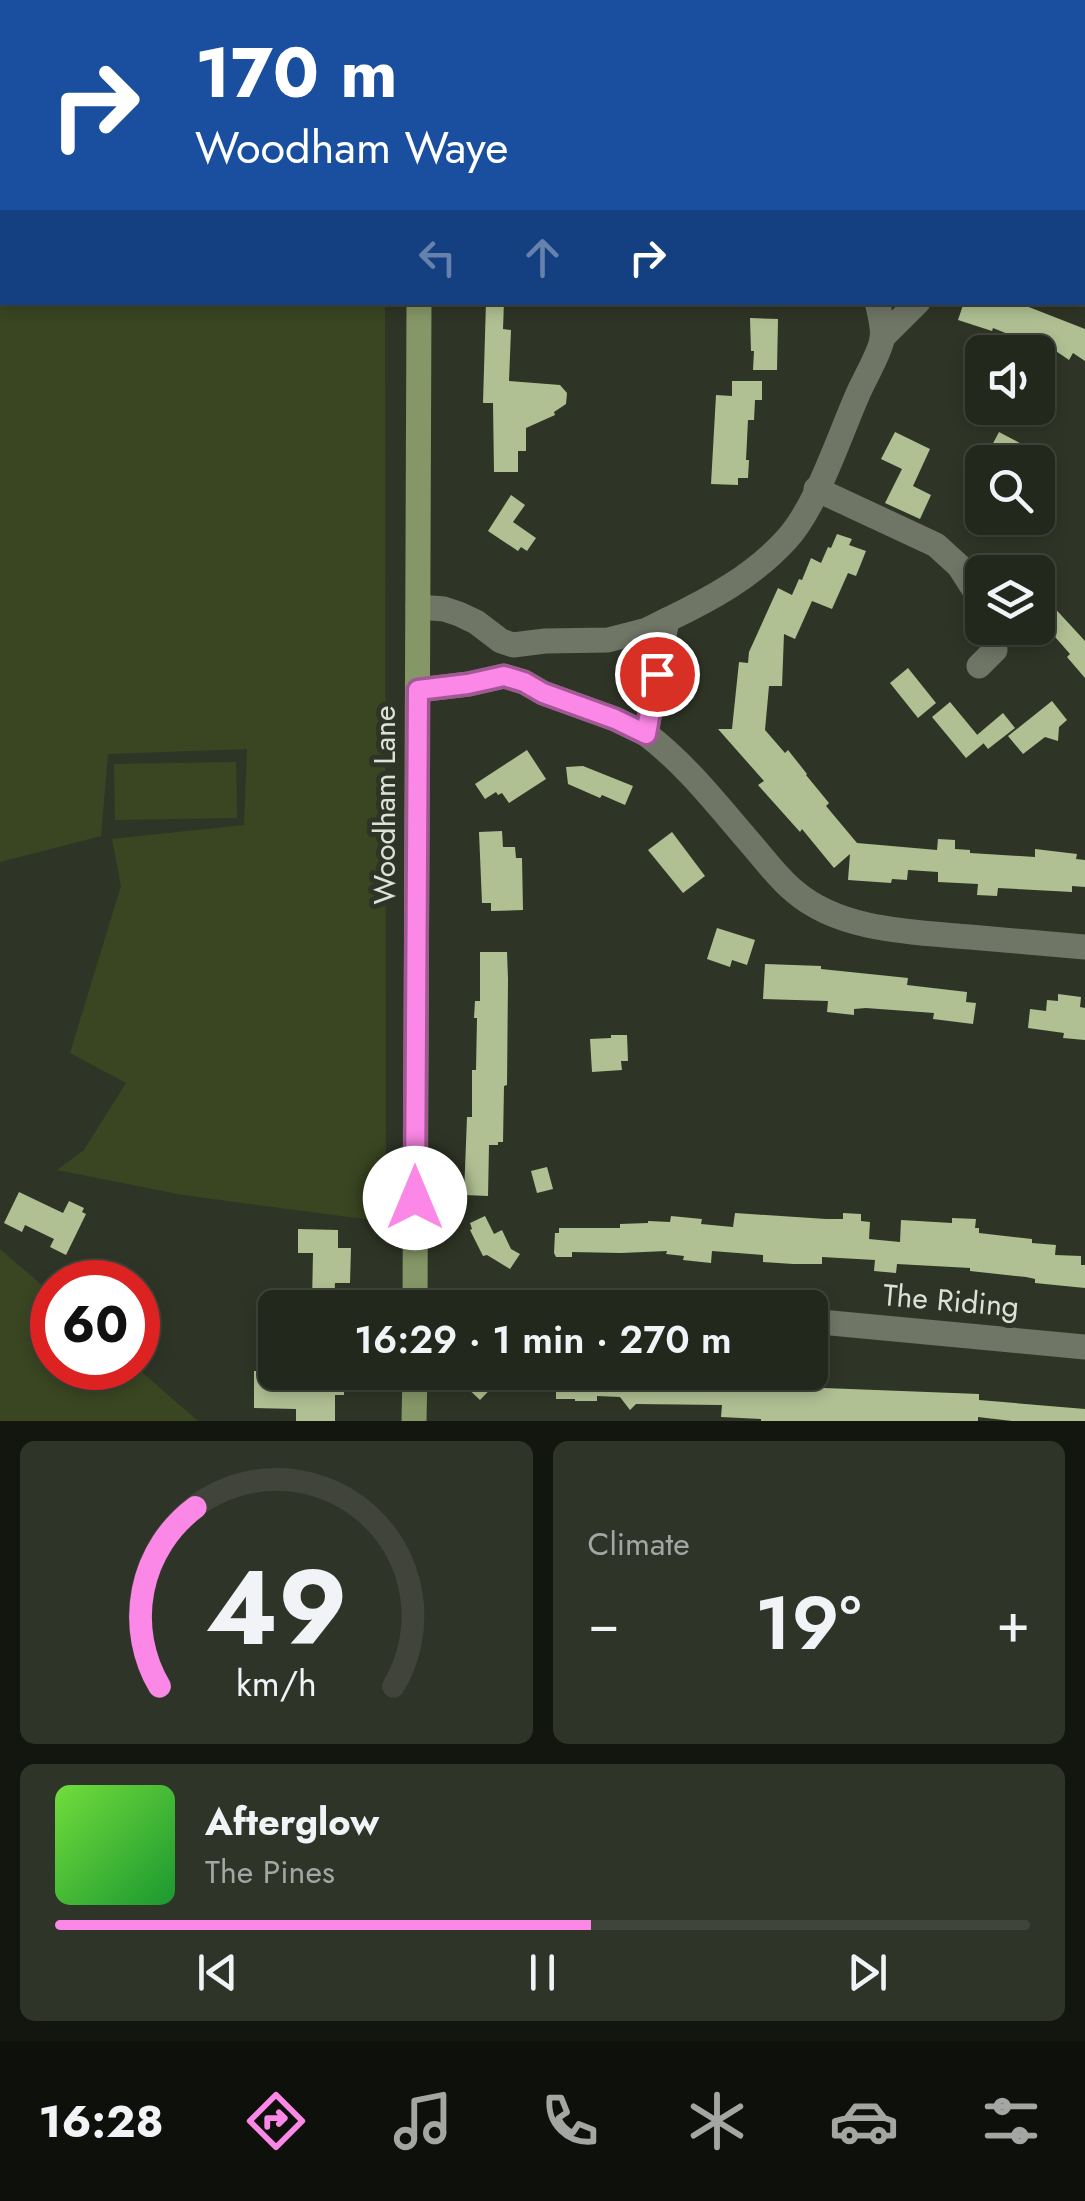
<!DOCTYPE html>
<html lang="en">
<head>
<meta charset="utf-8">
<style>
  body { margin:0; font-family:Jost,sans-serif; background:#2f3429; color:#f1f3f6; height:100vh; display:flex; flex-direction:column; font-size:38px; white-space:nowrap }
  * { box-sizing:border-box; margin:0 }
  p { font-size:32px; color:#a3a6a3 }
  .icon { flex:none; width:55px; height:55px; fill:none; stroke:currentColor; stroke-width:2; stroke-linecap:round; stroke-linejoin:round }
  .map { position:relative; height:1421px; overflow:hidden }
  .drawer { display:flex; flex-direction:column; gap:20px; padding:20px; background:#13160f; flex:1 }
  .drawer>* { flex:none }
  .banner { position:absolute; left:0px; top:0px; width:1085px; height:305px; box-shadow:0 5px 15px #0003,0 0 0 2px #40443b; background:#1a4fa0; color:#fff; overflow:hidden }
  .tools { position:absolute; left:965px; top:335px; display:grid; gap:20px }
  .tools a { display:grid; place-items:center; width:90px; height:90px; border-radius:15px; background:#23281c; box-shadow:0 5px 15px #0003,0 0 0 2px #40443b; font-size:50px }
  .speed { position:absolute; left:30px; top:1260px; display:flex; gap:20px; font-size:50px; font-weight:700; text-align:center }
  .speed>* { display:grid; place-content:center; width:130px; height:130px; border-radius:50%; background:#23281c; box-shadow:0 5px 15px #0003,0 0 0 2px #40443b; line-height:1 }
  .speed .limit { border:15px solid #d22; background:#fff; color:#111 }
  .pin { position:absolute; display:grid; place-items:center; width:85px; height:85px; color:#fff; margin:-42px; border:5px solid #fff; border-radius:50%; box-shadow:0 2px 10px #0007 }
  .me { position:absolute; width:110px; margin:-55px; rotate:0deg; stroke-linejoin:round; filter:drop-shadow(0 0 8px #0008) }
  .turn { display:flex; align-items:center; gap:35px; height:210px; padding:0 30px; font-size:45px }
  .turn .icon { width:130px; height:130px; stroke-width:2.5 }
  .turn b { display:block; font-size:70px; line-height:85px }
  .lanes { display:flex; align-items:center; height:95px; padding:0 30px; background:#0003; justify-content:center; gap:50px; direction:ltr }
  .lanes .off { opacity:.35 }
  .big { font-size:75px; font-weight:600; line-height:1.1 }
  .drawer .widget { flex:1; display:flex; flex-direction:column; justify-content:center; gap:15px; min-width:0; padding:0 35px; border-radius:15px; background:#2f3429 }
  .drawer .dial { align-items:center; gap:0 }
  .dial svg { height:260px; overflow:visible; fill:none; stroke:#40443b; stroke-width:7; stroke-linecap:round; text-anchor:middle }
  .dial text { fill:#f1f3f6; stroke:none }
  .song { display:flex; align-items:center; gap:30px }
  .cover { width:120px; height:120px; border-radius:15px; background:linear-gradient(135deg,hsl(100 70% 55%),hsl(130 70% 35%)) }
  .played { height:10px; border-radius:5px; background:linear-gradient(90deg,#fb87e6 55%,#40443b 55%) }
  .keys { display:flex; justify-content:space-around; direction:ltr }
  .heat { display:flex; justify-content:space-between; align-items:center; font-size:55px; direction:ltr }
  .drawer .tiles { flex:1; display:grid; gap:20px; grid-template-columns:1fr 1fr }
  .widget:last-child { grid-column:span 2 }
  .trip { position:absolute; left:258px; top:1290px; width:570px; height:100px; border-radius:15px; background:#23281c; box-shadow:0 5px 15px #0003,0 0 0 2px #40443b; font-weight:600; line-height:100px; text-align:center }
  .dock { display:flex; height:160px; justify-content:space-around; align-items:center; background:#0e100b; color:#a3a6a3 }
  .dock .icon { width:70px; height:70px }
  .dock .current { color:#fb87e6 }
  .dock b { font-size:45px; color:#f1f3f6 }
  .map>svg:first-child { display:block }
  .green { fill:#3a4622 }
  .building { fill:#b0c093 }
  .lines { fill:none; stroke-linecap:round; stroke-linejoin:round }
  .minor { stroke:#707666; stroke-width:25 }
  .major { stroke:#869767; stroke-width:25 }
  .route-casing { stroke:#a35896; stroke-width:25 }
  .route { stroke:#fb87e6; stroke-width:18 }
  .labels { text-anchor:middle; stroke-width:10; stroke-linejoin:round; paint-order:stroke }
  .street-label { font-size:30px; fill:#dee1d8; stroke:#2f3526 }
</style>
</head>
<body>
<div class="map">
<svg width="1085" height="1421" viewBox="0 0 1085 1421">
  <rect width="100%" height="100%" fill="#2f3526"/>
  <g class="green">
    <polygon points="0,0 385,0 385,2 2,2 2,302 385,303 386,1222 183,1195 57,1170 84,1150 126,1083 70,1053 121,886 112,839 244,825 247,749 108,754 101,836 0,862"/>
    <polygon points="236,762 237,818 115,820 114,764"/>
    <polygon points="0,1249 52,1294 52,1368 137,1368 198,1421 0,1421"/>
  </g>
  <g class="building">
    <polygon points="486,302 504,302 503,329 511,330 509,381 560,385 567,393 566,404 554,412 555,415 526,428 526,451 518,451 518,472 494,472 493,403 483,403"/>
    <polygon points="964,302 1016,302 1085,329 1085,361 1073,353 1069,360 1047,345 1029,338 1028,342 993,328 992,331 958,320"/>
    <polygon points="750,318 778,319 777,370 753,370 754,351 751,351"/>
    <polygon points="732,381 762,381 762,400 755,400 754,420 748,420 746,460 749,460 748,478 738,478 738,485 711,484 716,395 732,396"/>
    <polygon points="895,432 930,449 913,486 931,495 920,519 885,503 902,469 881,459"/>
    <polygon points="999,432 1031,449 1024,462 990,462 996,452 990,449"/>
    <polygon points="511,495 525,505 513,522 536,538 527,551 521,547 518,551 488,531"/>
    <polygon points="837,534 852,539 849,545 866,551 856,576 848,573 832,609 812,601 795,639 784,634 782,686 769,686 765,730 785,753 788,750 807,774 806,775 829,803 826,806 857,843 937,850 938,839 955,840 955,849 970,850 970,853 1035,857 1035,849 1077,854 1076,859 1085,860 1085,887 1072,886 1072,892 998,888 997,896 977,895 978,884 938,882 938,872 908,870 907,880 892,879 891,883 848,880 850,854 834,868 802,829 800,832 758,785 764,781 718,729 732,729 739,662 748,663 749,652 778,588 792,595 799,579 802,580 811,558 821,563 828,547 831,548"/>
    <polygon points="1038,590 1085,641 1085,678 1067,657 1070,654 1049,630 1038,640"/>
    <polygon points="908,668 936,703 918,718 890,683"/>
    <polygon points="1052,701 1067,720 1059,727 1058,741 1045,737 1023,754 1008,736"/>
    <polygon points="950,702 984,743 966,758 932,717"/>
    <polygon points="1003,713 1015,728 988,749 977,735"/>
    <polygon points="527,750 546,779 509,803 502,793 498,795 496,792 485,799 475,784"/>
    <polygon points="583,766 633,786 625,805 602,795 600,798 568,784 566,767"/>
    <polygon points="502,831 503,847 515,847 516,858 522,858 523,910 491,911 491,903 482,903 479,832"/>
    <polygon points="672,832 705,876 683,893 648,850"/>
    <polygon points="717,928 755,940 747,965 732,960 730,967 707,959"/>
    <polygon points="480,952 507,952 508,979 507,1085 504,1086 503,1142 498,1142 498,1145 489,1145 488,1196 464,1195 467,1117 472,1117 472,1070 476,1070 477,1018 474,1018 475,1001 480,1001"/>
    <polygon points="765,964 821,966 821,969 908,978 907,985 967,992 966,1002 976,1003 973,1024 933,1019 934,1013 866,1008 854,1009 854,1015 827,1012 828,1001 763,999"/>
    <polygon points="1058,994 1081,997 1080,1007 1085,1008 1085,1040 1063,1038 1064,1033 1028,1028 1030,1009 1046,1011 1047,1000 1058,1001"/>
    <polygon points="611,1035 627,1035 628,1061 621,1061 622,1070 592,1072 590,1039 611,1038"/>
    <polygon points="547,1167 553,1189 537,1193 531,1171"/>
    <polygon points="19,1192 63,1213 69,1201 84,1208 82,1212 86,1214 66,1255 50,1247 54,1239 25,1225 22,1232 4,1223"/>
    <polygon points="735,1213 826,1219 843,1219 843,1213 861,1214 861,1221 870,1222 869,1239 900,1242 901,1220 952,1223 952,1218 976,1219 975,1228 979,1228 979,1233 1032,1239 1032,1243 1056,1245 1055,1255 1081,1256 1081,1265 1085,1265 1085,1288 1035,1283 1035,1279 1026,1277 970,1271 970,1268 897,1264 896,1273 874,1271 875,1260 822,1257 822,1264 793,1264 763,1262 763,1255 712,1251 711,1263 683,1260 684,1256 666,1254 667,1251 621,1253 572,1252 572,1257 556,1257 554,1253 555,1233 559,1233 559,1228 620,1228 620,1224 648,1223 648,1221 670,1222 671,1216 702,1219 701,1224 733,1227"/>
    <polygon points="485,1216 494,1234 502,1230 511,1249 520,1254 510,1269 487,1255 483,1256 470,1230 472,1229 470,1223"/>
    <polygon points="298,1229 338,1230 338,1248 351,1248 350,1283 335,1283 334,1304 312,1303 313,1253 298,1253"/>
    <polygon points="254,1371 330,1372 330,1376 344,1376 344,1395 335,1395 335,1421 296,1421 296,1409 254,1408"/>
    <polygon points="474,1372 507,1372 480,1400 463,1384"/>
    <polygon points="536,1372 738,1375 757,1377 757,1381 796,1382 796,1385 824,1388 979,1394 979,1400 1085,1409 1085,1421 1012,1421 978,1417 978,1421 761,1421 761,1419 721,1417 722,1405 636,1404 630,1410 620,1397 597,1396 597,1401 575,1401 575,1399 556,1399 556,1391 535,1391"/>
  </g>
  <g class="lines">
    <g class="minor">
      <polyline points="738,0 741,2"/>
      <polyline points="1082,262 1085,263"/>
      <path d="M877 302C880 314 884 329 882 340 878 357 864 379 857 396 839 437 816 508 786 540 753 576 711 599 667 620L646 734C687 765 719 807 752 845 766 861 778 878 794 891 840 931 912 932 970 937 1008 940 1047 944 1085 947"/>
      <polyline points="882,338 918,302"/>
      <polyline points="816,489 936,545 959,566 982,602"/>
      <polyline points="418,607 444,609 459,614 476,622 501,641 513,645 545,641 608,640 647,630 667,620"/>
      <polyline points="979,666 995,650"/>
      <polyline points="418,690 469,684 504,676 524,682 543,693 615,719 646,734"/>
      <polyline points="415,1305 493,1304 554,1308"/>
      <polyline points="810,1321 1085,1347"/>
    </g>
    <g class="major">
      <polyline points="420,2 420,0"/>
      <polyline points="415,1308 419,302"/>
      <polyline points="414,1421 415,1372"/>
    </g>
  </g>
  <g class="lines">
    <defs>
      <polyline id="route" points="415,1198 418,690 468,684 504,676 524,682 543,693 615,719 646,734 657,674"/>
    </defs>
    <use href="#route" class="route-casing"/>
    <use href="#route" class="route"/>
  </g>
  <g class="labels">
    <g class="street-label">
      <text transform="translate(385 805) rotate(-90)" y="10">Woodham Lane</text>
      <text transform="translate(951 1301) rotate(5)" y="10">The Riding</text>
    </g>
  </g>
</svg>
<div class="tools">
<a><svg class="icon" aria-label="sound" viewBox="0 0 24 24"><path d="M4 9h4l5-4v14l-5-4H4zM17 9q2 3 0 6"/></svg></a>
<a><svg class="icon" aria-label="search" viewBox="0 0 24 24"><circle cx="10" cy="10" r="6"/><path d="M15 15l6 6"/></svg></a>
<a><svg class="icon" aria-label="layers" viewBox="0 0 24 24"><path d="M12 4l9 5-9 5-9-5zM3 14l9 5 9-5"/></svg></a>
</div>
<div class="speed"><div class="limit">60</div></div>
<div class="pin" style="left:657px;top:674px;background:#d93025"><svg class="icon" aria-label="arrive" viewBox="0 0 24 24"><path d="M6 21V4h12l-3 4 3 4H6"/></svg></div>
<svg class="me" style="left:415px;top:1198px" viewBox="-20 -20 40 40"><circle r="19" fill="#fff"/><path d="M0-13L10 11 0 6-10 11z" fill="#fb87e6"/></svg>
<div class="trip">16:29 · 1 min · 270 m</div>
<div class="banner">
<div class="turn"><svg class="icon" aria-label="right" viewBox="0 0 24 24"><path d="M7 20v-9h11M14 6l5 5-5 5"/></svg><div><b>170 m</b>Woodham Waye</div></div>
<div class="lanes"><svg class="icon off" aria-label="left" viewBox="0 0 24 24"><path d="M17 20v-9H6M10 6l-5 5 5 5"/></svg><svg class="icon off" aria-label="ahead" viewBox="0 0 24 24"><path d="M12 20V5M6 11l6-6 6 6"/></svg><svg class="icon" aria-label="right" viewBox="0 0 24 24"><path d="M7 20v-9h11M14 6l5 5-5 5"/></svg></div>
</div>
</div>
<section class="drawer">
<div class="tiles">
<div class="widget dial"><svg viewBox="0 0 100 80">
<path d="M14 69A42 42 0 1 1 86 69"/>
<path d="M14 69A42 42 0 0 1 25 14" stroke="#fb87e6"/>
<text x="50" y="56" font-size="32" font-weight="700">49</text>
<text x="50" y="72" font-size="11">km/h</text>
</svg></div>
<div class="widget"><p>Climate</p>
<div class="heat"><a>−</a><b class="big">19°</b><a>+</a></div>
</div>
<div class="widget">
<div class="song"><i class="cover"></i><div><b>Afterglow</b><p>The Pines</p></div></div>
<div class="played"></div>
<div class="keys"><svg class="icon" aria-label="previous" viewBox="0 0 24 24"><path d="M18 5L8 12l10 7zM5 5v14"/></svg><svg class="icon" aria-label="pause" viewBox="0 0 24 24"><path d="M8 5v14M16 5v14"/></svg><svg class="icon" aria-label="next" viewBox="0 0 24 24"><path d="M6 5l10 7-10 7zM19 5v14"/></svg></div>
</div>
</div>
</section>
<nav class="dock">
<b>16:28</b>
<svg class="icon current" aria-label="directions" viewBox="0 0 24 24"><path d="M12 3l9 9-9 9-9-9zM9 14v-3h6M13 9l2 2-2 2"/></svg>
<svg class="icon" aria-label="music" viewBox="0 0 24 24"><path d="M9 18V5l10-2v13"/><circle cx="6" cy="18" r="3"/><circle cx="16" cy="16" r="3"/></svg>
<svg class="icon" aria-label="phone" viewBox="0 0 24 24"><path d="M5 4h4l2 5-3 2q2 4 5 5l2-3 5 2v4C11 20 4 13 5 4z"/></svg>
<svg class="icon" aria-label="climate" viewBox="0 0 24 24"><path d="M12 3v18M4 7l16 10M4 17L20 7"/></svg>
<svg class="icon" aria-label="car" viewBox="0 0 24 24"><path d="M5 17H2v-5l4-1 3-4h7l3 4 3 1v5h-3M9 17h6M6 11h13"/><circle cx="7" cy="17" r="2"/><circle cx="17" cy="17" r="2"/></svg>
<svg class="icon" aria-label="filters" viewBox="0 0 24 24"><path d="M4 7h16M4 17h16"/><circle cx="9" cy="7" r="2"/><circle cx="15" cy="17" r="2"/></svg>
</nav>
</body>
</html>
